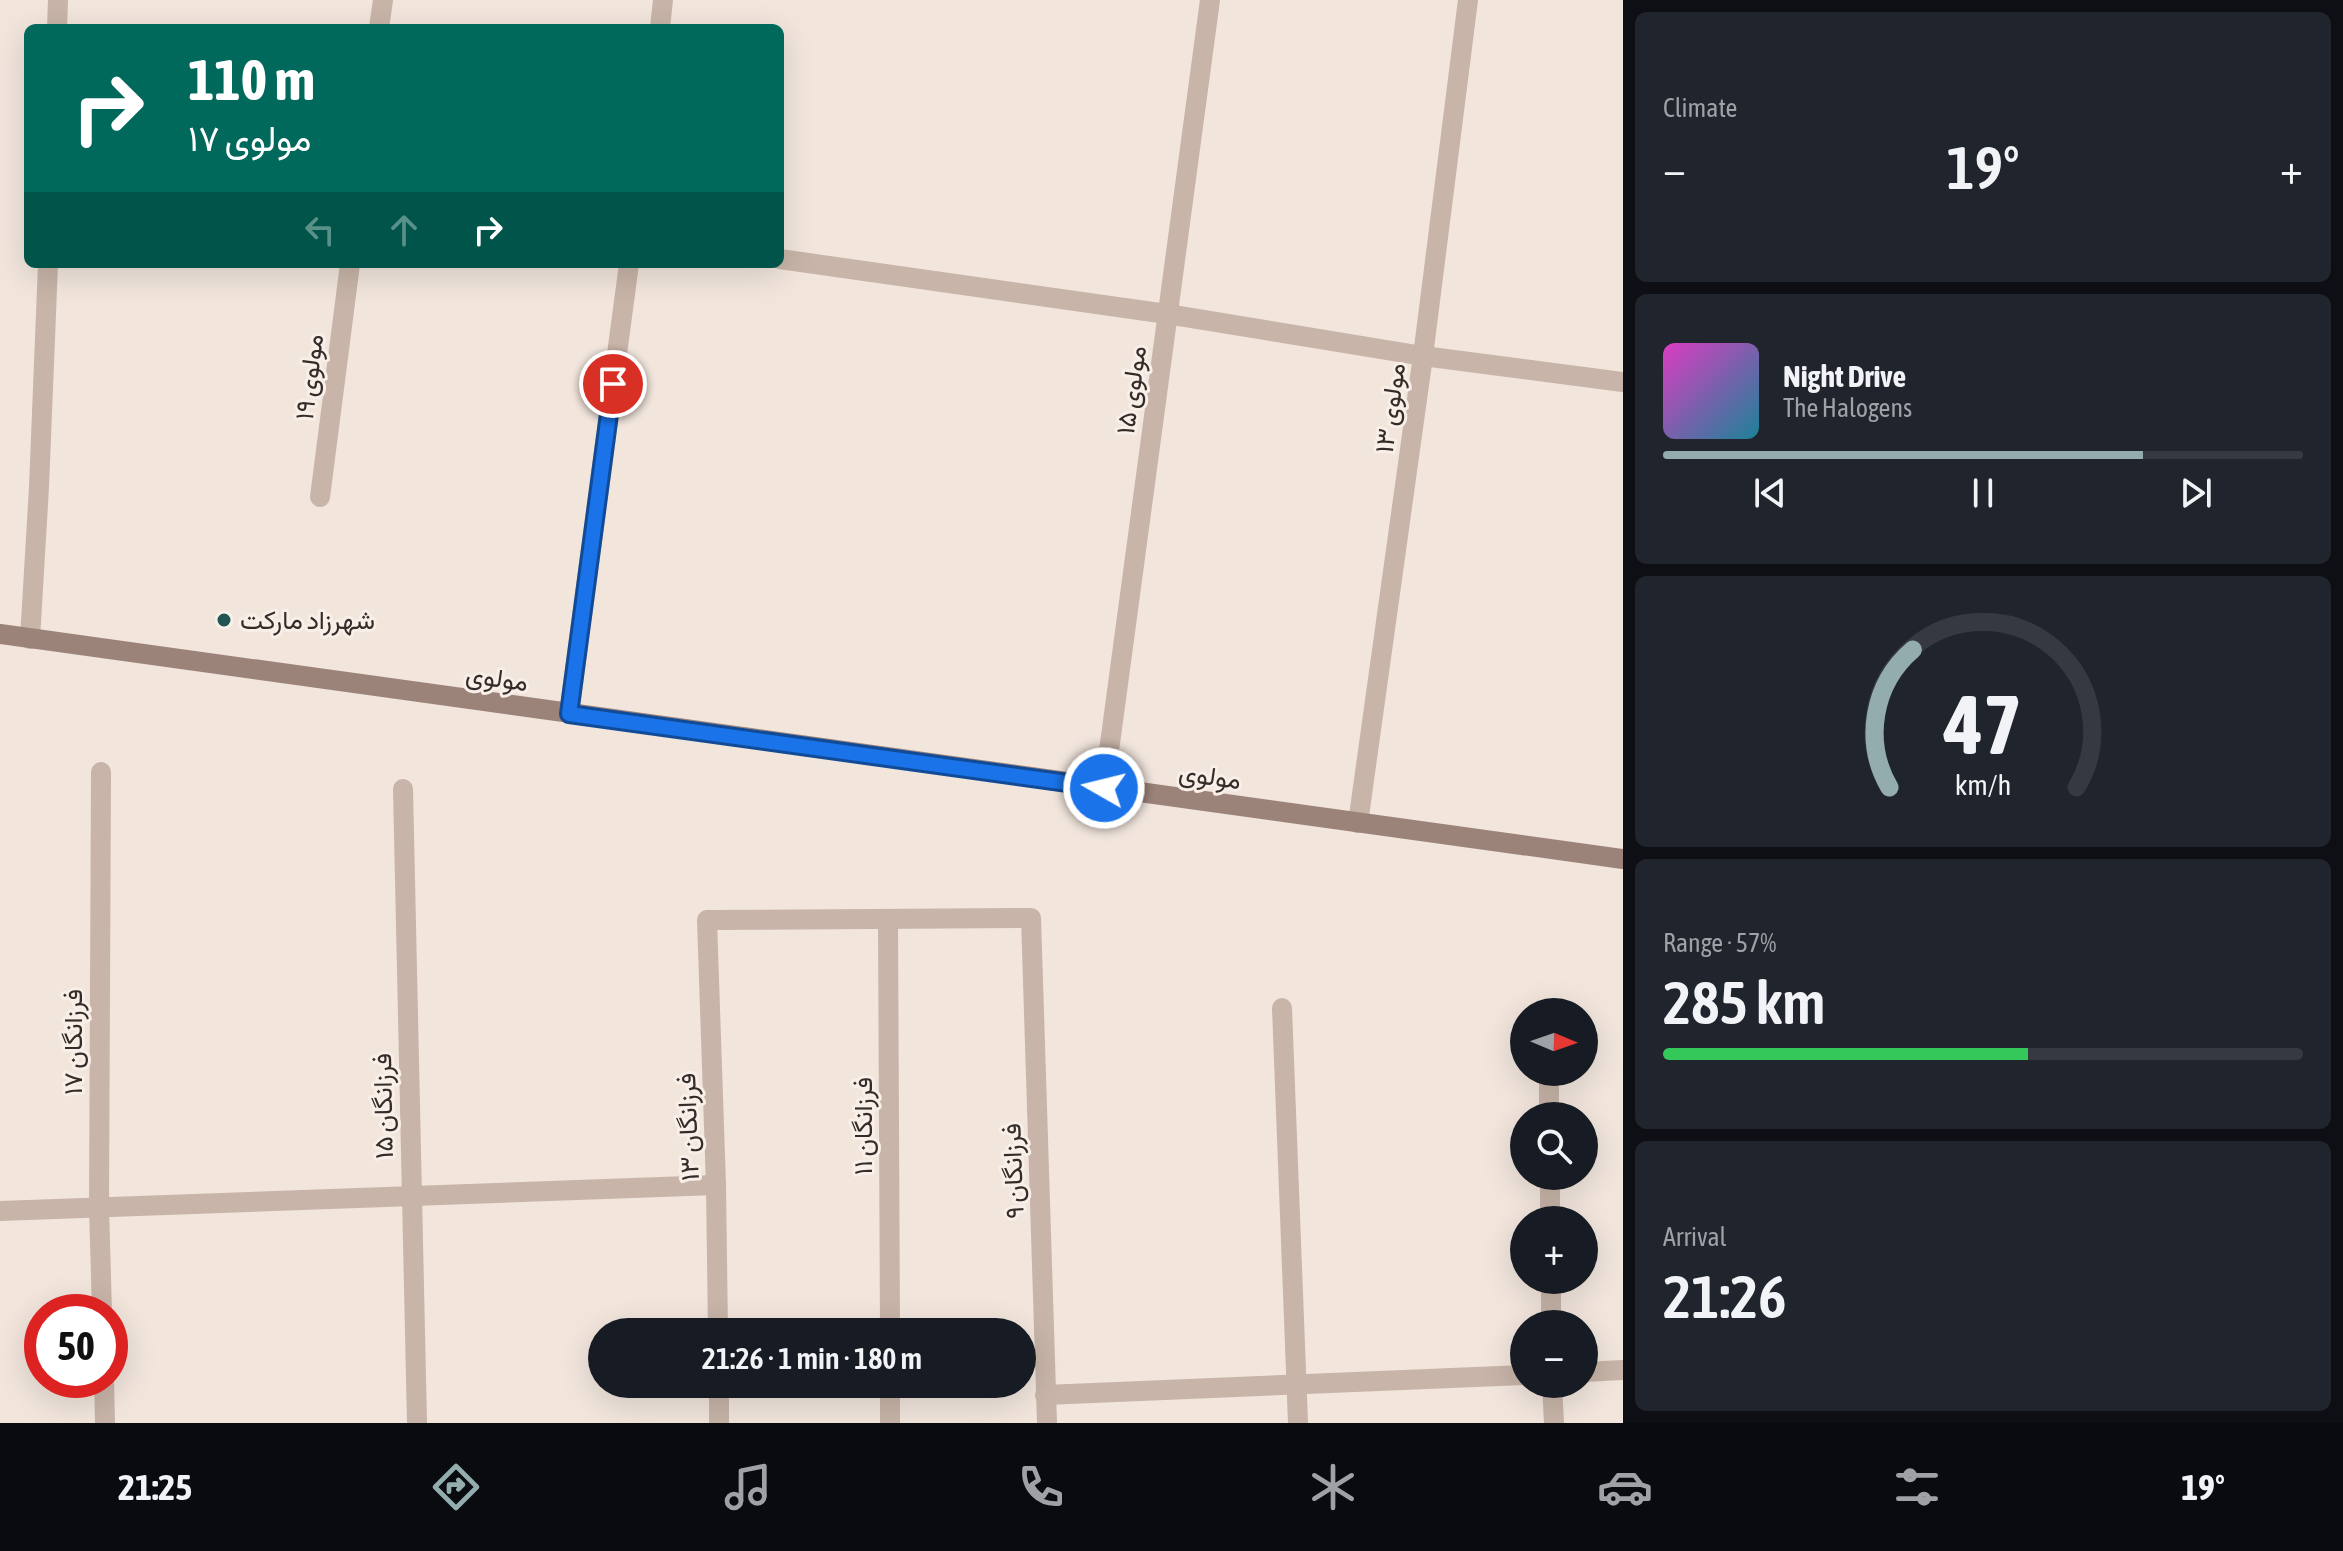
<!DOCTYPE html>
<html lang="en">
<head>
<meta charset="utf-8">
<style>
  body { margin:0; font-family:"Asap Condensed",Vazirmatn,sans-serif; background:#20242c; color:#f1f3f6; height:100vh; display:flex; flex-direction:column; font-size:30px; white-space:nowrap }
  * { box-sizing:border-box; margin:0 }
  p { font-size:26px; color:#9ea1a6 }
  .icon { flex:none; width:44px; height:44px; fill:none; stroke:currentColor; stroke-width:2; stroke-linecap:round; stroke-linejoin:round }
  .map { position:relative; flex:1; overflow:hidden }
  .drawer { display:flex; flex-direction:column; gap:12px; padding:12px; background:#0d0f14; width:720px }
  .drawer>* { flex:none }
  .top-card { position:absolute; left:24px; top:24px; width:760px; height:244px; border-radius:12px; box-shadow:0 8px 32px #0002; background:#00695c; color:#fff; overflow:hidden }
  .needle { width:52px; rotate:92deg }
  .fabs { position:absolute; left:1510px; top:998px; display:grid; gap:16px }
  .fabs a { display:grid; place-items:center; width:88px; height:88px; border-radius:50%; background:#171b24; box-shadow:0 8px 32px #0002; font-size:40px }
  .speed { position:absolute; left:24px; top:1294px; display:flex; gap:16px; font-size:40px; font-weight:700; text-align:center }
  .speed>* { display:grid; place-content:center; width:104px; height:104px; border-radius:50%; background:#171b24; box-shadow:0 8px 32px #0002; line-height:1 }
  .speed .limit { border:12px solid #d22; background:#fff; color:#111 }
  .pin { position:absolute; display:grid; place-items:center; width:68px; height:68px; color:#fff; margin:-34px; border:4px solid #fff; border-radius:50%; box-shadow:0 2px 8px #0007 }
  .me { position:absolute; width:88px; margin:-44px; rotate:278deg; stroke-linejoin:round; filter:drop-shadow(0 0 6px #0008) }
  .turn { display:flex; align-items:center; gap:28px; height:168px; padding:0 32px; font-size:36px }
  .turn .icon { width:104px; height:104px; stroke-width:2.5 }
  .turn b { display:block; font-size:56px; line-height:68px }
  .lanes { display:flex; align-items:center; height:76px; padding:0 32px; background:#0003; justify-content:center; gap:40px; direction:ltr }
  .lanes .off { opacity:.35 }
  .big { font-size:60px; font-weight:600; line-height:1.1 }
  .drawer .tile { flex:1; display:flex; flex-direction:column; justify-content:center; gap:12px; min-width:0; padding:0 28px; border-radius:12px; background:#20242c }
  .drawer .dial { align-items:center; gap:0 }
  .dial svg { height:208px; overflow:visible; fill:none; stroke:#363941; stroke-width:7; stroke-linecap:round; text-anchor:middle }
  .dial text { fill:#f1f3f6; stroke:none }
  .song { display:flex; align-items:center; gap:24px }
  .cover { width:96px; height:96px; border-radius:12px; background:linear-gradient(135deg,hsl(310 70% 55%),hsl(190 70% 35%)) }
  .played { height:8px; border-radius:4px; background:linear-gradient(90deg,#93acad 75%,#363941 75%) }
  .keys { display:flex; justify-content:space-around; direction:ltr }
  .heat { display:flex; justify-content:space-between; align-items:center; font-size:44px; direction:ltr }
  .charge { height:12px; border-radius:6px; background:linear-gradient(90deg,#34c759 57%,#363941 0) }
  .trip { position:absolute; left:588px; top:1318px; width:448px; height:80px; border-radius:40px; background:#171b24; box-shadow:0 8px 32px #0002; font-weight:600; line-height:80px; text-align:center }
  .tab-bar { display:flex; height:128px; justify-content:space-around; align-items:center; background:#090b0e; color:#9ea1a6 }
  .tab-bar .icon { width:56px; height:56px }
  .tab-bar .selected { color:#93acad }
  .tab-bar b { font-size:36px; color:#f1f3f6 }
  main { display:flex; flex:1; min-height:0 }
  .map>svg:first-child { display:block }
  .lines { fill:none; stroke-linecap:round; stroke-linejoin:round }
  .street { stroke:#c8b4a8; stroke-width:20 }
  .secondary { stroke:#9c837a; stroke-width:20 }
  .route-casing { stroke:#114b97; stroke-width:20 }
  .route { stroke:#1a73e8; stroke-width:14 }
  .poi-dot { fill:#205553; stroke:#f8efe8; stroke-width:3 }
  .labels { text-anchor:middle; stroke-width:6; stroke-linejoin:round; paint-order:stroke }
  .street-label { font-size:26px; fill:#352b28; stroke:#f8efe8 }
  .poi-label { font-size:26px; fill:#352b28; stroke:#f8efe8; text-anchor:start }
</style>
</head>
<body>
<main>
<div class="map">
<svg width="1623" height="1423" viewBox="0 0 1623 1423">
  <rect width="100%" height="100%" fill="#f1e5dc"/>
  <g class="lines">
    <g class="street">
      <polyline points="57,28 58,0"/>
      <polyline points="379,28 383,0"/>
      <polyline points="660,28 663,0"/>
      <polyline points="780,259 1167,314 1423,356 1623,382"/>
      <polyline points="320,497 350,264"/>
      <polyline points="30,639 39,487 48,264"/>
      <polyline points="569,714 629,264"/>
      <polyline points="101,772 99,1207 102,1312"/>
      <polyline points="1104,788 1210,0"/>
      <polyline points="403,789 417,1423"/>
      <polyline points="1358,823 1423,356 1468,0"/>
      <polyline points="888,919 890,1332"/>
      <polyline points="1282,1008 1298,1423"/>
      <polyline points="1549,1072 1549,1116"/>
      <polyline points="1550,1176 1550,1220"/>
      <polyline points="0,1211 716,1185"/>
      <polyline points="1551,1280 1551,1324"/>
      <polyline points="718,1332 716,1185 707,920 1031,918 1047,1423"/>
      <polyline points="1584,1372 1623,1370"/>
      <polyline points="104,1380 105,1423"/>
      <polyline points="719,1384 719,1423"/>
      <polyline points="890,1384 890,1423"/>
      <polyline points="1552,1384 1554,1423"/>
      <polyline points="1045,1395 1524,1375"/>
    </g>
    <polyline class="secondary" points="0,634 1623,859"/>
  </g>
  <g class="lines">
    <defs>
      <polyline id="route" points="613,384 569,714 1104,788"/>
    </defs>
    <use href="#route" class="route-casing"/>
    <use href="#route" class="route"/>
  </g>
  <circle class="poi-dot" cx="224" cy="620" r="8"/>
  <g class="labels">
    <g class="street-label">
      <text transform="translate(309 377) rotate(-83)" y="9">مولوی ۱۹</text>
      <text transform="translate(1131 390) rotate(-82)" y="9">مولوی ۱۵</text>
      <text transform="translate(1390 408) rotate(-82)" y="9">مولوی ۱۳</text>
      <text transform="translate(497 678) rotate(8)" y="9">مولوی</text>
      <text transform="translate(1210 776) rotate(8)" y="9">مولوی</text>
      <text transform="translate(73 1042) rotate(-90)" y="9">فرزانگان ۱۷</text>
      <text transform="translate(383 1106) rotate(-91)" y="9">فرزانگان ۱۵</text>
      <text transform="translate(863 1126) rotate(-90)" y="9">فرزانگان ۱۱</text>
      <text transform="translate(688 1127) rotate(-92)" y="9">فرزانگان ۱۳</text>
      <text transform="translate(1013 1171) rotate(-92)" y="9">فرزانگان ۹</text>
    </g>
    <g class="poi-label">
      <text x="240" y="629">شهرزاد مارکت</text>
    </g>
  </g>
</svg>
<div class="fabs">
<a><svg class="needle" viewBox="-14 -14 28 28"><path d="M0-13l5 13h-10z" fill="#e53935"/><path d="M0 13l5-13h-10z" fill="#9ea1a6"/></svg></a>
<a><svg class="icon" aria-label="search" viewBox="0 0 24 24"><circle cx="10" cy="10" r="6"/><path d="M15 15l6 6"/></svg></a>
<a>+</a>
<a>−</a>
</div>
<div class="speed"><div class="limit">50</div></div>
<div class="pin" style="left:613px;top:384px;background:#d93025"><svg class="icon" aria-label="arrive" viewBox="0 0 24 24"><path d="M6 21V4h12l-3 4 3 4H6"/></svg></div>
<svg class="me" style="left:1104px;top:788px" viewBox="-20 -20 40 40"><circle r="17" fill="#1a73e8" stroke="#fff" stroke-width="3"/><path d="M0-11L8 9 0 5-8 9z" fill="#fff"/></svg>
<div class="trip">21:26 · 1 min · 180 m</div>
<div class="top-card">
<div class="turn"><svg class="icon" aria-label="right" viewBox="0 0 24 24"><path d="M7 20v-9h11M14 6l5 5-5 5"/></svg><div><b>110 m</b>مولوی ۱۷</div></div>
<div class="lanes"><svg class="icon off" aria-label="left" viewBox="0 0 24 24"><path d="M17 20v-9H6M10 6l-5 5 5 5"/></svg><svg class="icon off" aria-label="ahead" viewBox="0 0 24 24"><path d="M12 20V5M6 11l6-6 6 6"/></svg><svg class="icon" aria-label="right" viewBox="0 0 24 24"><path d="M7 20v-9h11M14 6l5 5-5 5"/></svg></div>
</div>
</div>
<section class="drawer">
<div class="tile"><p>Climate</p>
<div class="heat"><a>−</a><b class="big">19°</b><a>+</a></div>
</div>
<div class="tile">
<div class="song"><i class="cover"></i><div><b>Night Drive</b><p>The Halogens</p></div></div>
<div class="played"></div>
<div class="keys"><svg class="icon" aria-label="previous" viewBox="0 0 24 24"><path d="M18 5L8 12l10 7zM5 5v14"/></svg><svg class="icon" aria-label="pause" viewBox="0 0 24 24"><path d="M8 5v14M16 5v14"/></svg><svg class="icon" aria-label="next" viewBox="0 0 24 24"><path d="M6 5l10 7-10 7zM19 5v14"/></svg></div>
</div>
<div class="tile dial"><svg viewBox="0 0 100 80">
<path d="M14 69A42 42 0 1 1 86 69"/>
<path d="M14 69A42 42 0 0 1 23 16" stroke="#93acad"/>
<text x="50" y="56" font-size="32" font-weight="700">47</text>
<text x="50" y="72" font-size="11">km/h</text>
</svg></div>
<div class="tile"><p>Range · 57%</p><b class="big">285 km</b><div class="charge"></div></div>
<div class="tile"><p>Arrival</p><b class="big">21:26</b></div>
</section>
</main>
<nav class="tab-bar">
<b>21:25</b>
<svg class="icon selected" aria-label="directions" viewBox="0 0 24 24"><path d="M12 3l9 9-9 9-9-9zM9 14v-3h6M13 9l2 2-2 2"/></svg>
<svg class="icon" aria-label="music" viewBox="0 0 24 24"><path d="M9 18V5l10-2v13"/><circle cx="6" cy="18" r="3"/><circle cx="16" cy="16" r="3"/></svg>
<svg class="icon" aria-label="phone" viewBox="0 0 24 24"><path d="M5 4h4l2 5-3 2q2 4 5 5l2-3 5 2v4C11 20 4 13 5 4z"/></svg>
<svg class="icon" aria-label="climate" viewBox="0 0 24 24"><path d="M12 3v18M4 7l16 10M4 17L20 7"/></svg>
<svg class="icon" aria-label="car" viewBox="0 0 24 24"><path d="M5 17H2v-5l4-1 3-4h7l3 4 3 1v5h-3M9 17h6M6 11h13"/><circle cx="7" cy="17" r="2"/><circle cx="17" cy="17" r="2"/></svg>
<svg class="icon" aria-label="filters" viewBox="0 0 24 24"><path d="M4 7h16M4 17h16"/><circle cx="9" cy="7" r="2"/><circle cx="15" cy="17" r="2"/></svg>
<b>19°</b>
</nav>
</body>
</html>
